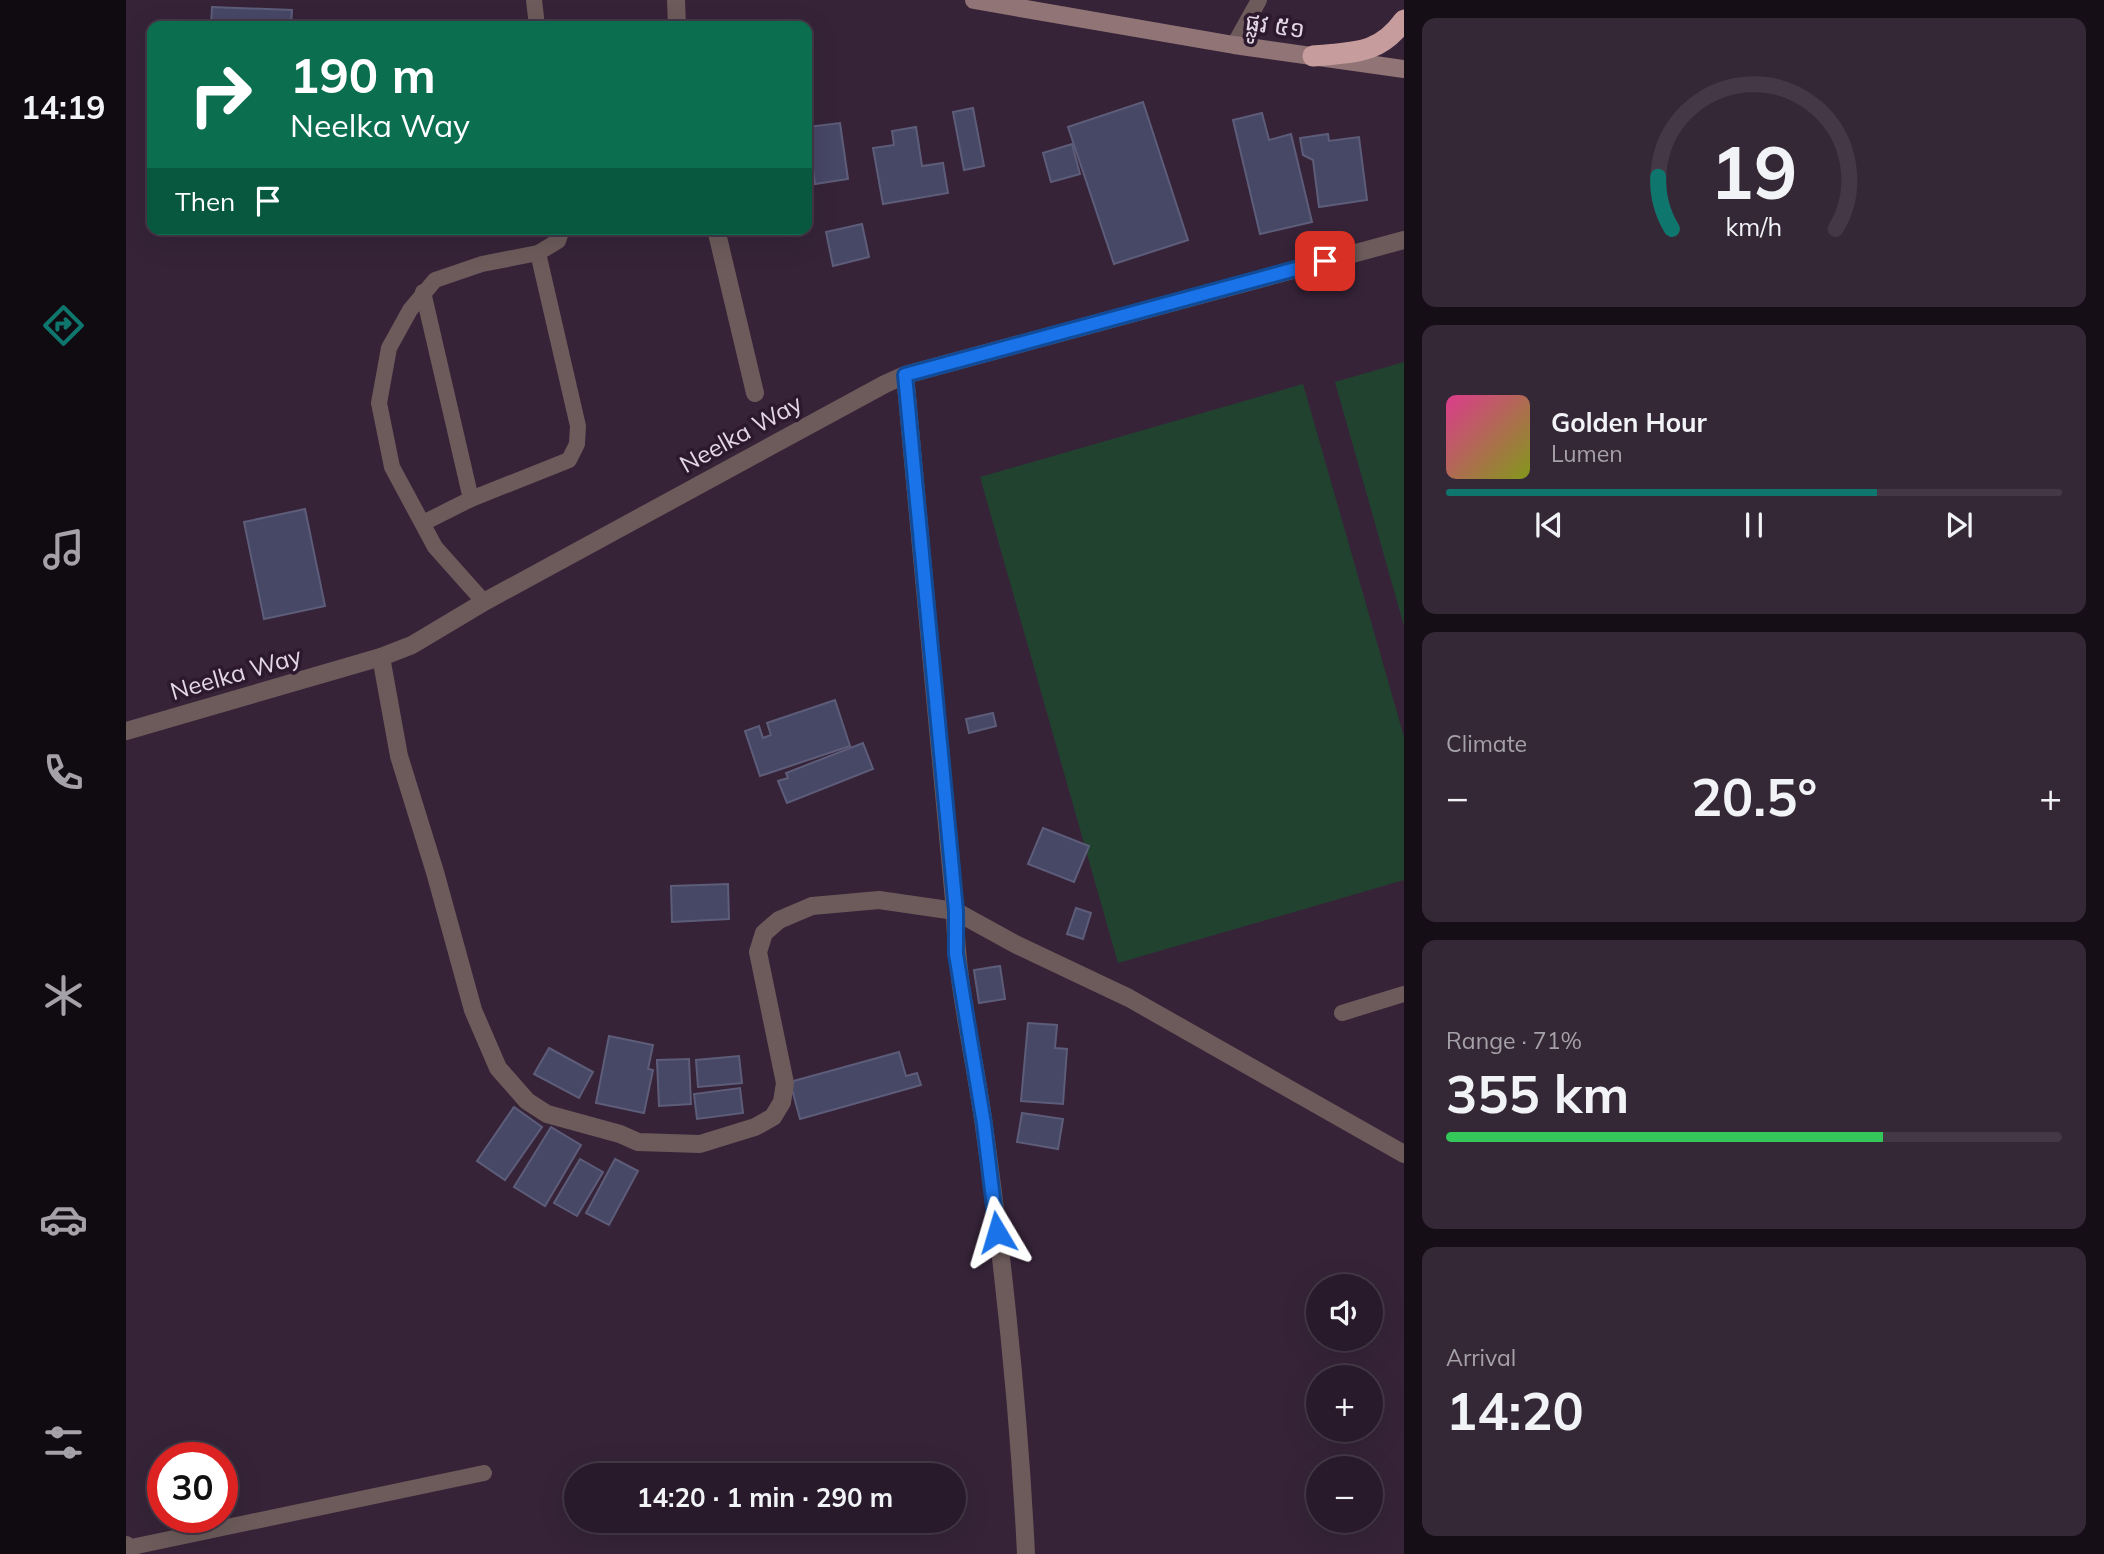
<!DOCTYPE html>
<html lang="en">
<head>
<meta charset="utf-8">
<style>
  body { margin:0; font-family:Mulish,"Noto Sans Khmer",sans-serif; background:#342736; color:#f1f3f6; height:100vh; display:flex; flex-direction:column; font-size:26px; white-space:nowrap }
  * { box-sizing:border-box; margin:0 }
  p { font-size:23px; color:#a5a1a8 }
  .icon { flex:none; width:38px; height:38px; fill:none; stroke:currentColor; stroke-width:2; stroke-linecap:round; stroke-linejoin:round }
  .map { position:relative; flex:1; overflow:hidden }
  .drawer { display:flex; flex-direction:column; gap:18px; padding:18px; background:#160e17; width:700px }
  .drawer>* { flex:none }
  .banner { position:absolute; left:21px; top:21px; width:665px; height:214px; border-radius:14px; box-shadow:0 7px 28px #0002,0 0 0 2px #443847; background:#0b6e4f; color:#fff; overflow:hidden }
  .buttons { position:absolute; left:1180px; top:1274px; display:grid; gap:14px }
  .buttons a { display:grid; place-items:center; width:77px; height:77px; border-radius:50%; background:#281a2a; box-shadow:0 7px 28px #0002,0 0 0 2px #443847; font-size:35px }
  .speed { position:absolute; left:21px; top:1442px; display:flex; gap:14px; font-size:35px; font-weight:700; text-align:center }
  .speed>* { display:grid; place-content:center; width:91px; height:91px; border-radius:50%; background:#281a2a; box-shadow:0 7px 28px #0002,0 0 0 2px #443847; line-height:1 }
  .speed .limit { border:10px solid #d22; background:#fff; color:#111 }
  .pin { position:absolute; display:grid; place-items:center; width:60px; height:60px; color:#fff; margin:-30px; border-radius:14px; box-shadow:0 4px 10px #0006 }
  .me { position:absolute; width:77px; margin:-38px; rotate:353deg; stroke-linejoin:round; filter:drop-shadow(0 0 5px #0008) }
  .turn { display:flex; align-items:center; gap:24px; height:147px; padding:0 28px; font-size:32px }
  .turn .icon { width:91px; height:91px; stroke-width:2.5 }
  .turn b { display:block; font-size:49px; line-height:60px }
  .then { display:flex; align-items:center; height:66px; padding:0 28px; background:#0003; gap:14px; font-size:26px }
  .big { font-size:52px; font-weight:700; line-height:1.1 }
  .drawer .card { flex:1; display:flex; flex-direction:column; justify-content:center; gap:10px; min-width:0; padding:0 24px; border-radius:14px; background:#342736 }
  .drawer .dial { align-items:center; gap:0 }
  .dial svg { height:182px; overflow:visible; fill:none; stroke:#443847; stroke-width:7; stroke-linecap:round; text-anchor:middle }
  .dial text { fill:#f1f3f6; stroke:none }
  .song { display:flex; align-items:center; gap:21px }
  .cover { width:84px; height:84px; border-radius:10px; background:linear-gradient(135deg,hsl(330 70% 55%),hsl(70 70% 35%)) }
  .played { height:7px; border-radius:4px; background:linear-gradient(90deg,#0f766e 70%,#443847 70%) }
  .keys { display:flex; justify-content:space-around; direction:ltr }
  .heat { display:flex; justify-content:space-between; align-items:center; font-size:38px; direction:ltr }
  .charge { height:10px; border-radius:5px; background:linear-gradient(90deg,#34c759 71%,#443847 0) }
  .trip { position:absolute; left:438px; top:1463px; width:402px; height:70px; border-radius:35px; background:#281a2a; box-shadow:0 7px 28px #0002,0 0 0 2px #443847; font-weight:700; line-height:70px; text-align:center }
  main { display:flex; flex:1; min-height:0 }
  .tabs { display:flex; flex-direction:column; width:126px; justify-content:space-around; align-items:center; background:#100a11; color:#a5a1a8 }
  .tabs .icon { width:49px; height:49px }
  .tabs .active { color:#0f766e }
  .tabs b { font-size:32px; color:#f1f3f6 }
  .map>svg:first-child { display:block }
  .green { fill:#224230 }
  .building { fill:#474766; stroke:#5d5d7a; stroke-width:2 }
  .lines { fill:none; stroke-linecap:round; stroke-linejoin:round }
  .lane { stroke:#6d5b5b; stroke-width:16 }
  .street { stroke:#6d5b5b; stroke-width:18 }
  .secondary { stroke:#917576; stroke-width:18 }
  .highway { stroke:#c79c9d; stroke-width:21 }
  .route-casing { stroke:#114b97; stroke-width:18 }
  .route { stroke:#1a73e8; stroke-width:12 }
  .labels { text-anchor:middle; stroke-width:7; stroke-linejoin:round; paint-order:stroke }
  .street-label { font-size:24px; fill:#e3d7e5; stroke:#2c192e }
</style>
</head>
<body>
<main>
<nav class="tabs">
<b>14:19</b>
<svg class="icon active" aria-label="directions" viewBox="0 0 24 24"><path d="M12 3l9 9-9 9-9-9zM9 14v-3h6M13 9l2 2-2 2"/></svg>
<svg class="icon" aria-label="music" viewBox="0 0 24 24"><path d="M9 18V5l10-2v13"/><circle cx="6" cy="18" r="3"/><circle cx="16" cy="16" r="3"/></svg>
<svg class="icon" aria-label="phone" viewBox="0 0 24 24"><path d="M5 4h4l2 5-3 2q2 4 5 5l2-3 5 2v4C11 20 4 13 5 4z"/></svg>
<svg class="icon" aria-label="climate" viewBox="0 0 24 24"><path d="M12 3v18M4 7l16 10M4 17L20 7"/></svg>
<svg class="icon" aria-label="car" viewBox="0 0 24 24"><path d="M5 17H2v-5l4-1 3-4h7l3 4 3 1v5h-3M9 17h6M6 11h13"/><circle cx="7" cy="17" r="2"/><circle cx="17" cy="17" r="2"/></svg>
<svg class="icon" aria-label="filters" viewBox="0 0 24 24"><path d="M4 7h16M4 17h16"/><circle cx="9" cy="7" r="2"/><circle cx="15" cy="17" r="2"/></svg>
</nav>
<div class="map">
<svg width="1278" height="1554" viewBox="0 0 1278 1554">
  <rect width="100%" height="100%" fill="#362338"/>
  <g class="green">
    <polygon points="1278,362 1278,626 1209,382"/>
    <polygon points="1177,384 1278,737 1278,880 992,963 854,477"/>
  </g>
  <g class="building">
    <polygon points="86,7 166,10 165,26 85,26"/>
    <polygon points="1017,102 1062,240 988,264 942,127"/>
    <polygon points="847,108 858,166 838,170 827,112"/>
    <polygon points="1136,113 1143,140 1165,134 1186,222 1134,234 1107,120"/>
    <polygon points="714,123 722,179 689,184 681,127"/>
    <polygon points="790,127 796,166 817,163 822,193 757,204 747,148 768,145 766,131"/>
    <polygon points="1202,134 1203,141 1233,137 1241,200 1193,207 1187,160 1177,155 1174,138"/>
    <polygon points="946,144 954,174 925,182 917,153"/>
    <polygon points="736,224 743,257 707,266 700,232"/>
    <polygon points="179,509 199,606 138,619 118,522"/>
    <polygon points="709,700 724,746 634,776 619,731 633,726 637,738 645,735 641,723"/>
    <polygon points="867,713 870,726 843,733 840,719"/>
    <polygon points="737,743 747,769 661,803 652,781 662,778 660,773"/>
    <polygon points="917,828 963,846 948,882 902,864"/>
    <polygon points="602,884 603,919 546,922 545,886"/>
    <polygon points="950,908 965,913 957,939 941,934"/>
    <polygon points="874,966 879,999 853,1003 848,970"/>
    <polygon points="902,1023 931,1025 929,1048 941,1049 937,1104 895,1101"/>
    <polygon points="483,1036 527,1045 522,1069 527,1070 518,1113 470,1103"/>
    <polygon points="423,1048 467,1072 453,1098 408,1074"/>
    <polygon points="773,1052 780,1076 791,1073 795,1085 674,1119 664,1082"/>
    <polygon points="613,1056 616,1083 572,1087 570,1060"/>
    <polygon points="563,1059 565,1104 533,1106 531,1060"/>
    <polygon points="614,1088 617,1113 571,1119 568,1094"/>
    <polygon points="388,1107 416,1127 379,1180 351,1161"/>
    <polygon points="896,1113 937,1119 932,1149 891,1142"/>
    <polygon points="425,1127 455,1145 419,1206 388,1187"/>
    <polygon points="454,1159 477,1172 451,1216 428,1203"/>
    <polygon points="489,1159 512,1171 483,1225 460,1213"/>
  </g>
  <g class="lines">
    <g class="lane">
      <polyline points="408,0 411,26"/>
      <polyline points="1108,45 1133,0"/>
      <polyline points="297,292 345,499"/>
      <polyline points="297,523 345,499 443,460 451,444 452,426 412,253"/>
      <polyline points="358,602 309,547 266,467 253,403 263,348 284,310 309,280 356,264 412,253 432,241 436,229"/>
      <polyline points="1216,1013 1278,994"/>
      <polyline points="1,1548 358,1473"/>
    </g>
    <g class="street">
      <polyline points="550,0 551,26"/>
      <polyline points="590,229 629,393"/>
      <path d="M779 375 829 911C830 986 848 1052 858 1126 878 1268 893 1411 900 1554"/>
      <polyline points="255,657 273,756 309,872 347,1010 372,1068 401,1101 421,1114 494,1134 512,1142 574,1144 629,1127 647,1117 656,1102 659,1083 632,952 638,933 653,920 686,906 753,900 829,911 891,945 1003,998 1278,1154"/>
      <polyline points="0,731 255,657 286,645 358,602 759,384 779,375 1278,240"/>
      <polyline points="0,1545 4,1554"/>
    </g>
    <polyline class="secondary" points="848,0 1108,45 1278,69"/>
    <path class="highway" d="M1187 56C1227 52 1253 55 1278 20"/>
  </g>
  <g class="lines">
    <defs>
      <polyline id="route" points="871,1232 858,1124 830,954 830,911 779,375 1199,261"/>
    </defs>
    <use href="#route" class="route-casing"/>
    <use href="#route" class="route"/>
  </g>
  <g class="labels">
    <g class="street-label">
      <text transform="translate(1149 26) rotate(8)" y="8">ផ្លូវ ៥១</text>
      <text transform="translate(615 434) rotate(-29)" y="8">Neelka Way</text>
      <text transform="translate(110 674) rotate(-16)" y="8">Neelka Way</text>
    </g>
  </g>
</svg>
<div class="buttons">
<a><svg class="icon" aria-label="sound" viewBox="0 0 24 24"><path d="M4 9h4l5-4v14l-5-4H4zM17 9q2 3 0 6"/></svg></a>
<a>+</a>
<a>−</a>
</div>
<div class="speed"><div class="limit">30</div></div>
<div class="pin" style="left:1199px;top:261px;background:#d93025"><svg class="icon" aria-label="arrive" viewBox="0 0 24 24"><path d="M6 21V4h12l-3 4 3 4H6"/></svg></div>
<svg class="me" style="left:871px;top:1232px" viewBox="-20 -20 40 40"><path d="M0-17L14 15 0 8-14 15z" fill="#1a73e8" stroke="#fff" stroke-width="4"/></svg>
<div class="trip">14:20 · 1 min · 290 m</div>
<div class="banner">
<div class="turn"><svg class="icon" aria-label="right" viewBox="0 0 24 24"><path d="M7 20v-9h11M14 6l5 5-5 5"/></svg><div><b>190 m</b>Neelka Way</div></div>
<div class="then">Then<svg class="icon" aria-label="arrive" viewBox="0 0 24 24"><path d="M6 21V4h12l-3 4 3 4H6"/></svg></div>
</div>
</div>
<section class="drawer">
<div class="card dial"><svg viewBox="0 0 100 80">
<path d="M14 69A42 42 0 1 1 86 69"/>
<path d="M14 69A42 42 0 0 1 8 46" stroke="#0f766e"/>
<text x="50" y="56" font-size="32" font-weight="700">19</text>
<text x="50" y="72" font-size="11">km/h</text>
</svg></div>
<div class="card">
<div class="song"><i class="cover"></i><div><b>Golden Hour</b><p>Lumen</p></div></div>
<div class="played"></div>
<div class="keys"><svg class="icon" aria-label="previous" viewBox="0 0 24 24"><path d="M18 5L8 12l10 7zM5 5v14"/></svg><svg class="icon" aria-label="pause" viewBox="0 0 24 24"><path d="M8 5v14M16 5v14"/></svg><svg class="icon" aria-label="next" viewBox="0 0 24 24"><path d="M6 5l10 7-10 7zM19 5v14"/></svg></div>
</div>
<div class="card"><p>Climate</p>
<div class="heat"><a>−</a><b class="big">20.5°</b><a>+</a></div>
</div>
<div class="card"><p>Range · 71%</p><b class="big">355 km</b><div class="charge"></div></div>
<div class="card"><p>Arrival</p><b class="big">14:20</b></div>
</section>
</main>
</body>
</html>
